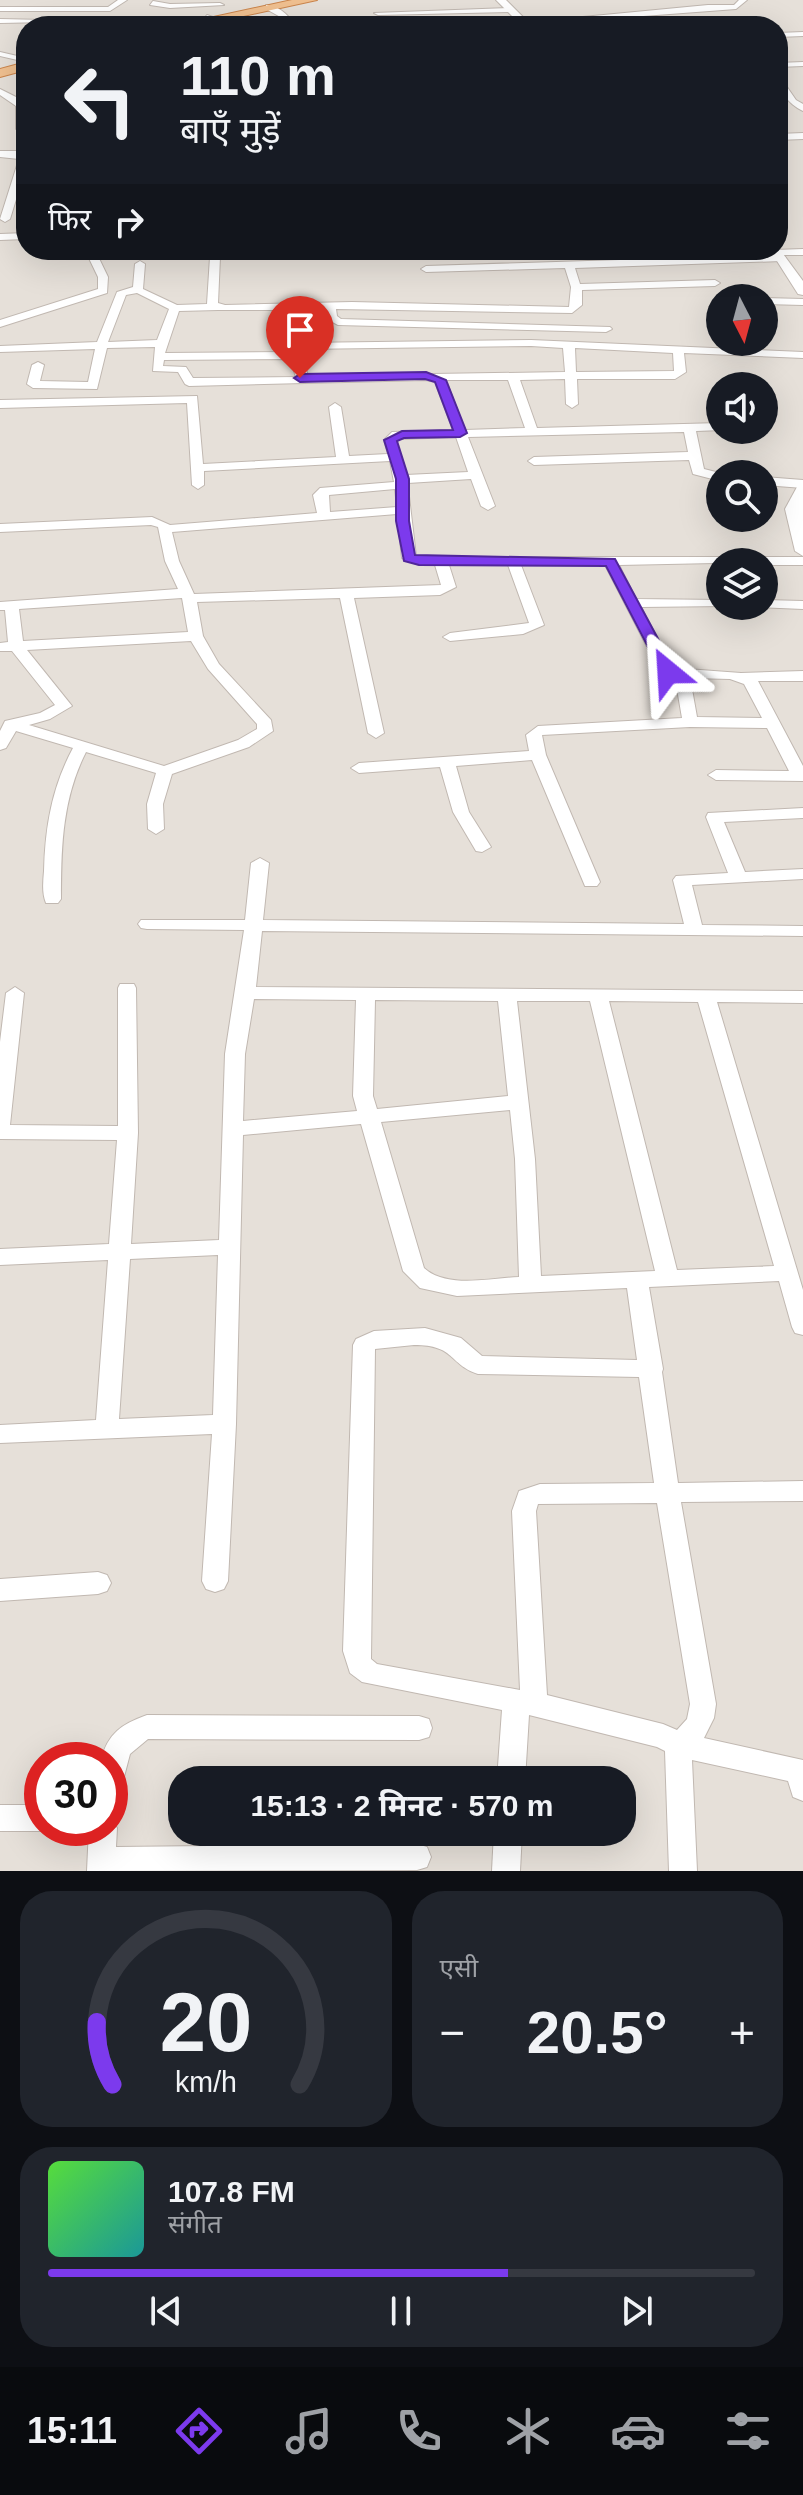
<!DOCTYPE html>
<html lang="hi">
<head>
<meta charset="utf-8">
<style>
  body { margin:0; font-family:Helvetica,"Noto Sans Devanagari",sans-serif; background:#20242c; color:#f1f3f6; height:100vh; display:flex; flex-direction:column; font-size:30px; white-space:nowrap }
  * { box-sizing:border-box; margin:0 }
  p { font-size:26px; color:#9ea1a6 }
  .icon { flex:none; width:44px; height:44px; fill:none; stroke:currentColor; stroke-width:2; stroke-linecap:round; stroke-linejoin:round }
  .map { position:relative; height:1871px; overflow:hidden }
  .details { display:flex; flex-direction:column; gap:20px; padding:20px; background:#0d0f14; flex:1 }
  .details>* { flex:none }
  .banner { position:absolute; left:16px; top:16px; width:772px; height:244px; border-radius:32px; box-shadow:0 8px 32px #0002; background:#171b24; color:#f1f3f6; overflow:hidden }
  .needle { width:52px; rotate:174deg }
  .tools { position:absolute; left:706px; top:284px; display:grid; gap:16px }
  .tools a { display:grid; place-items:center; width:72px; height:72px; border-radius:50%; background:#171b24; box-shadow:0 8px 32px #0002; font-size:40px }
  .speed { position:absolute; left:24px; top:1742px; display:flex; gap:16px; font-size:40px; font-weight:700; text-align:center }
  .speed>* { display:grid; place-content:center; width:104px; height:104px; border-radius:50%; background:#171b24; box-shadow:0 8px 32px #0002; line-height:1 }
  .speed .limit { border:12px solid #d22; background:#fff; color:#111 }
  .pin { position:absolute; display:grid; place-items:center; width:68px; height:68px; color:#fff; margin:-82px -34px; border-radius:50% 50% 50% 0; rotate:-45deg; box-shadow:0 0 8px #0007 }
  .pin .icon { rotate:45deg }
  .me { position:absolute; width:88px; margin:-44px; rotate:333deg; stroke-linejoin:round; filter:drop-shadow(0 0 6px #0008) }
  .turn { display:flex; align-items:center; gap:28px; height:168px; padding:0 32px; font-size:36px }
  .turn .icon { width:104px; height:104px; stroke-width:2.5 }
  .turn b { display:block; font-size:56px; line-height:68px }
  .then { display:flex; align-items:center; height:76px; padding:0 32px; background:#0003; gap:16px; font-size:30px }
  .big { font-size:60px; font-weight:700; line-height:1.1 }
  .details .tile { flex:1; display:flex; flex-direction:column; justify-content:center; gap:12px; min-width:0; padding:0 28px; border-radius:32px; background:#20242c }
  .details .dial { align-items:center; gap:0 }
  .dial svg { height:208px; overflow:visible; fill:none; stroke:#363941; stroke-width:7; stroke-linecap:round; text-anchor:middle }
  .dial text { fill:#f1f3f6; stroke:none }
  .song { display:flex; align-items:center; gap:24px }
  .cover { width:96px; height:96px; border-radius:12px; background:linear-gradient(135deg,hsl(110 70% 55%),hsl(180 70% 35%)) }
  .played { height:8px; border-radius:4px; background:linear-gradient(90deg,#7c3aed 65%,#363941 65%) }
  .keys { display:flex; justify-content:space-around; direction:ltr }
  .heat { display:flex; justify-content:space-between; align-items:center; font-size:44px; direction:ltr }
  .details .tiles { flex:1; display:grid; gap:20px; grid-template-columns:1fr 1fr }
  .tile:last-child { grid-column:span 2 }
  .trip { position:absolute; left:168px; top:1766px; width:468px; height:80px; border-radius:32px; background:#171b24; box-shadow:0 8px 32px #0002; font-weight:700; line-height:80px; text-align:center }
  .menu { display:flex; height:128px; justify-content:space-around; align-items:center; background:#090b0e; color:#9ea1a6 }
  .menu .icon { width:56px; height:56px }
  .menu .current { color:#7c3aed }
  .menu b { font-size:36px; color:#f1f3f6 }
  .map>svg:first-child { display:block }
  .residential { fill:#e6e0d9; fill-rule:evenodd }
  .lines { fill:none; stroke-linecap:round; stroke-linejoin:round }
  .minor-casing { stroke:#c1b8b1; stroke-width:2 }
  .tertiary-casing { stroke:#c1b8b1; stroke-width:2 }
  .trunk-casing { stroke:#cb854c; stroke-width:2 }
  .minor { fill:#fff; fill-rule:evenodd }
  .tertiary { fill:#fff; fill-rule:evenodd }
  .trunk { fill:#f0c090; fill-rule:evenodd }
  .route { fill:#7c3aed; stroke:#51269a; stroke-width:2 }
</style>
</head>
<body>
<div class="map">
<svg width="803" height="1871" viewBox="0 0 803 1871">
  <rect width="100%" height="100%" fill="#f3efea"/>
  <path class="residential" d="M0 0H803V1871H0ZM26 26H778V250H26ZM720 298H764V342H720ZM720 386H764V430H720ZM720 474H764V518H720ZM720 562H764V606H720ZM42 1760H110V1828H42ZM182 1780H622V1832H182Z"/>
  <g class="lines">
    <defs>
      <g id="minor">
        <polygon points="118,0 127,0 110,11 0,11 0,7 108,7"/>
        <polygon points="739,0 747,0 736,9 524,25 520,23 708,5 734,5"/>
        <polygon points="153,1 170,4 220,3 224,5 170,8 150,5"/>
        <path d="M266 5C278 5 290 16 295 26H287L284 19 266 9Z"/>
        <polygon points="509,8 512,12 378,15 374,13"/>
        <polygon points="207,15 233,24 234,26 223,26 204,19"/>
        <polygon points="0,19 45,20 49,22 0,23"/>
        <polygon points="97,20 151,24 155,26 94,24"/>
        <polygon points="721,21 724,25 678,26 682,24"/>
        <polygon points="803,32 803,36 778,37 778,33"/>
        <polygon points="24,36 26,36 26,41 20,38"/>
        <polygon points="0,52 26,58 26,62 0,56"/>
        <polygon points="803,62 803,66 778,67 778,63"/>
        <path d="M778 74 796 100 803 104V111C788 104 778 90 778 74Z"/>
        <polygon points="0,89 16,97 25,105 26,122 23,131 16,129 16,106 0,95"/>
        <polygon points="803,133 803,139 778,140 778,134"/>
        <polygon points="0,151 19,151 26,155 26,167 10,219 5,222 0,219 19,159 0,157"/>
        <polygon points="26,233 26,239 0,240 0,234"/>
        <path d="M803 249V255H782L786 258 781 261 575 268 580 284 715 280 720 283 715 286 582 290V305L572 313 336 309 337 316 341 319 610 327 612 329 606 332 338 325 327 319 326 309H300V343L531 340 803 352V358L684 353 686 372 675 379H577L578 404 572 408 566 404 565 379 520 380 537 428 720 423V430H723L696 431 704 469 724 474H720V481L693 474 689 460 534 465 528 461 534 457 688 452 684 432 468 437 495 506 488 510 481 506 471 479 408 483V488L416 556 420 557H803V565H764V562L619 565 636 599 720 600V606H726L641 607 673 668 741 673 803 671V681H758L803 766V781L716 780 708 775 716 770 789 771 767 728 690 727 542 735 546 755 600 882 597 886H585L532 760 456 766 469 812 491 847 482 852 476 851 453 812 440 767 359 773 351 768 359 763 529 751 526 735 538 726 682 718 675 677 663 675 660 672 605 565H521L544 625 523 634 450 641 443 637 450 633 529 623 508 565H449L456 587 440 595 354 598 384 733 376 738 368 733 340 598 197 602 203 636 219 664 271 720 273 731 249 747 172 774 163 804 164 829 156 834 148 829 147 804 156 773 86 752C62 799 61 848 61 899L58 903H46C42 894 43 882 44 871 45 827 52 787 73 748L16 731 6 748 0 750V731L5 721 40 713 55 705 12 651H0V643L8 642 5 610H0V602L178 589 165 561 158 527 151 525 0 532V524L152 517 170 525 317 513 313 495 320 488 394 482 390 461 204 471V485L198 489 192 485 187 403 0 408V400L197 396 203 464 336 457 329 407 335 403 341 407 349 456 388 454 384 440 392 432 453 430 435 382 426 380 189 386 185 384 178 372 153 371 155 347 107 348 97 389 33 388 27 384 32 365 38 362 44 365 40 381 88 382 95 349 0 352V346L97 342 117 292 133 287 135 264 140 261 145 264 143 289 177 305 207 304 210 257 206 250H216L220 257 218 303 225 305 352 302 569 307 571 287 565 268 426 272 421 269 426 266 778 255 773 252 774 250ZM137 293 169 309 157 340 108 342 126 295ZM218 310H289L288 352 165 353 179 311ZM531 346 563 348 565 372 308 376 300 349ZM575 348 673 353 674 371 576 372ZM290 359 296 377 193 378 186 367 163 366 164 360ZM446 380H508L525 428 465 430ZM456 437 468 472 406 475 396 441 399 439ZM395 489 397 507 330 512 329 495ZM397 514 402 558 419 565H435L441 585 194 594 179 561 172 532ZM182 598 188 632 23 641 19 609ZM191 641 208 669 257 724V729L238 740 164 766 29 725 50 719 72 706 27 650ZM690 678 730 679 744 684 762 718 697 717Z"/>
        <polygon points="85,250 95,250 108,277 107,293 0,327 0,320 98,289 98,277"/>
        <polygon points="764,298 803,299 803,305 764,304"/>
        <polygon points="764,477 803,480 803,488 764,485"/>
        <polygon points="764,600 803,601 803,609 759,607 764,606"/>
        <path d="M803 808V818L724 822 745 872 803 869V879L692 885 702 925 803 926V936L262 931 256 987 803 991V1003L717 1002 803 1290V1335L795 1333 792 1327 779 1281 649 1287 663 1369 662 1372 678 1483 803 1481V1501L681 1502 716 1704 714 1718 704 1738 803 1760V1801L793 1797 788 1781 692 1760 697 1871H669L665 1751 657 1747 529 1715 525 1780H497L502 1710 362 1682 350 1673 343 1651 353 1345 356 1339 374 1331 425 1328 461 1338 482 1356 637 1360 627 1288 457 1296 420 1288 403 1271 361 1124 243 1135 236 1424 228 1581 224 1589 215 1592 206 1589 202 1581 212 1434 0 1443V1425L96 1420 108 1260 0 1265V1249L109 1244 117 1140 0 1139V1042L6 993 15 987 24 993 10 1125 118 1126V988L120 984H134L136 988 138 1133 131 1244 219 1240 225 1054 244 930 147 929 141 928 138 924 141 920H245L251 863 260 858 269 863 263 920 684 924 673 880 676 876 728 873 706 817 708 813ZM254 999 356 1000 353 1096 357 1111 243 1121 245 1054ZM375 1000 498 1001 508 1096 377 1109 373 1096ZM517 1001H590L655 1271 541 1276 535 1159ZM609 1001 698 1002 774 1266 677 1270ZM510 1110 515 1159 519 1277C490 1278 447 1289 424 1268L381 1122ZM218 1255 213 1415 119 1419 130 1259ZM414 1345C456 1345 448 1364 478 1374L639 1377 654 1483 540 1484 519 1491 512 1511 520 1690 377 1664 371 1659 375 1349ZM657 1503 690 1704 687 1719 677 1730 663 1724 547 1695 536 1511 538 1504Z"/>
        <polygon points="98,1572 107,1575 111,1583 107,1591 98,1594 0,1601 0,1579"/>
        <path d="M147 1715 419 1716 429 1719 432 1728 429 1737 419 1740 148 1739 130 1754 120 1792 110 1796V1760H101C108 1733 122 1724 147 1715Z"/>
        <polygon points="0,1805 42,1805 42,1828 50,1828 42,1831 0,1831"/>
        <polygon points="110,1818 117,1828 116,1847 417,1844 427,1847 431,1857 427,1867 417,1870 87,1871 89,1828 110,1828"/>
        <polygon points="494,1832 522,1832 520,1871 492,1871"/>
      </g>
      <g id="tertiary">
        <polygon points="496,0 506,0 532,26 522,26"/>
        <polygon points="778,247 803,281 803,295 798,294 770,250 778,250"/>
        <polygon points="803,485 803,556 795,551 785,509 797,487"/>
      </g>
      <g id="trunk">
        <polygon points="292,0 317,0 198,26 172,26"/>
        <polygon points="26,62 26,70 0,77 0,69"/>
      </g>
    </defs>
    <use href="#minor" class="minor-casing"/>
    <use href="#tertiary" class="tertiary-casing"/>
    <use href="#trunk" class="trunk-casing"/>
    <use href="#minor" class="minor"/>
    <use href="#tertiary" class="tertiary"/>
    <use href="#trunk" class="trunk"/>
  </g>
  <polygon class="route" points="426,372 446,380 467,433 460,437 404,438 397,441 409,479 409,521 415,555 615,559 676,672 674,675 661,672 606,566 419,565 404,561 396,521 396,479 384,440 402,431 453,430 435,382 425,379 300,382 294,378 300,374"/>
</svg>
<div class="tools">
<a><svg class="needle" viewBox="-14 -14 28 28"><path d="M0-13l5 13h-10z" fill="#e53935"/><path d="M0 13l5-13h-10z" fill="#9ea1a6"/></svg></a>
<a><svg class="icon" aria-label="sound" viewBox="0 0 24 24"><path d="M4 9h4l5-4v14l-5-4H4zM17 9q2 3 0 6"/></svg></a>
<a><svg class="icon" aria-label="search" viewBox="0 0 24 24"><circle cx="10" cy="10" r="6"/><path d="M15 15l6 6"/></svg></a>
<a><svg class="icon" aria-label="layers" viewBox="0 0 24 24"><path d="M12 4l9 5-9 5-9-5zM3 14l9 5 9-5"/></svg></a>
</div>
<div class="speed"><div class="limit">30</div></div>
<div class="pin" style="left:300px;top:378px;background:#d93025"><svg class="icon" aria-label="arrive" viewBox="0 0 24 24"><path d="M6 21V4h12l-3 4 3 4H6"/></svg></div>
<svg class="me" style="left:668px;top:672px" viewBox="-20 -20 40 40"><path d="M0-17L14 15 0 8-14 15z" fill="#7c3aed" stroke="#fff" stroke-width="4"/></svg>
<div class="trip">15:13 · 2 मिनट · 570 m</div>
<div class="banner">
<div class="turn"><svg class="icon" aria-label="left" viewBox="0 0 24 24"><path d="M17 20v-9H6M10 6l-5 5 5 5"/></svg><div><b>110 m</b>बाएँ मुड़ें</div></div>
<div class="then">फिर<svg class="icon" aria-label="right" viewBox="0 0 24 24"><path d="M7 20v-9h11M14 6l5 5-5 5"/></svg></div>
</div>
</div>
<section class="details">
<div class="tiles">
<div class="tile dial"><svg viewBox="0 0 100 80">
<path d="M14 69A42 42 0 1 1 86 69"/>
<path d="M14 69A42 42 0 0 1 8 45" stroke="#7c3aed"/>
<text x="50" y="56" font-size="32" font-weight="700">20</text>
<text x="50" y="72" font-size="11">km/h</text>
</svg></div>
<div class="tile"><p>एसी</p>
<div class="heat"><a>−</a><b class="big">20.5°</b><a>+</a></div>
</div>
<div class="tile">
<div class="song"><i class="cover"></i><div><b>107.8 FM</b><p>संगीत</p></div></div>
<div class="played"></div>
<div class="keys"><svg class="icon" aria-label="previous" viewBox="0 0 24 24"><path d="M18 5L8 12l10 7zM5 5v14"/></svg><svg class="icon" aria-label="pause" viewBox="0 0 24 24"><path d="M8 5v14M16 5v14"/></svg><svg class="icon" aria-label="next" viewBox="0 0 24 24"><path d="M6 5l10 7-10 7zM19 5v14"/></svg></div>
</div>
</div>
</section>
<nav class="menu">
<b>15:11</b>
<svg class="icon current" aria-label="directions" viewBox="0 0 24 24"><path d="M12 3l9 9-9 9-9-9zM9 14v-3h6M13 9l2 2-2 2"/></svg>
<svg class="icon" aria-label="music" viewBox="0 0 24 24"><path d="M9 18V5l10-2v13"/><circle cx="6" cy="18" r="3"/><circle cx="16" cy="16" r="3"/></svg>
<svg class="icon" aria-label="phone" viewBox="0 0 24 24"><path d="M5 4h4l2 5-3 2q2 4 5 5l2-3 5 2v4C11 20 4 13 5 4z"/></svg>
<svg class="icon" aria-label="climate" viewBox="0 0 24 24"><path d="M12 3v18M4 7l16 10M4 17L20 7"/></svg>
<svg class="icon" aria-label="car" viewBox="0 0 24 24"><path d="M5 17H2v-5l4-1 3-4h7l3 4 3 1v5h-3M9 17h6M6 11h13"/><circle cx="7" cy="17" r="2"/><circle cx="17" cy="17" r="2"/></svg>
<svg class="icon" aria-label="filters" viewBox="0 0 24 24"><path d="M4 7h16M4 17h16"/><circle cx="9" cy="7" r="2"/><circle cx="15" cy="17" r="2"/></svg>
</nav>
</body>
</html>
